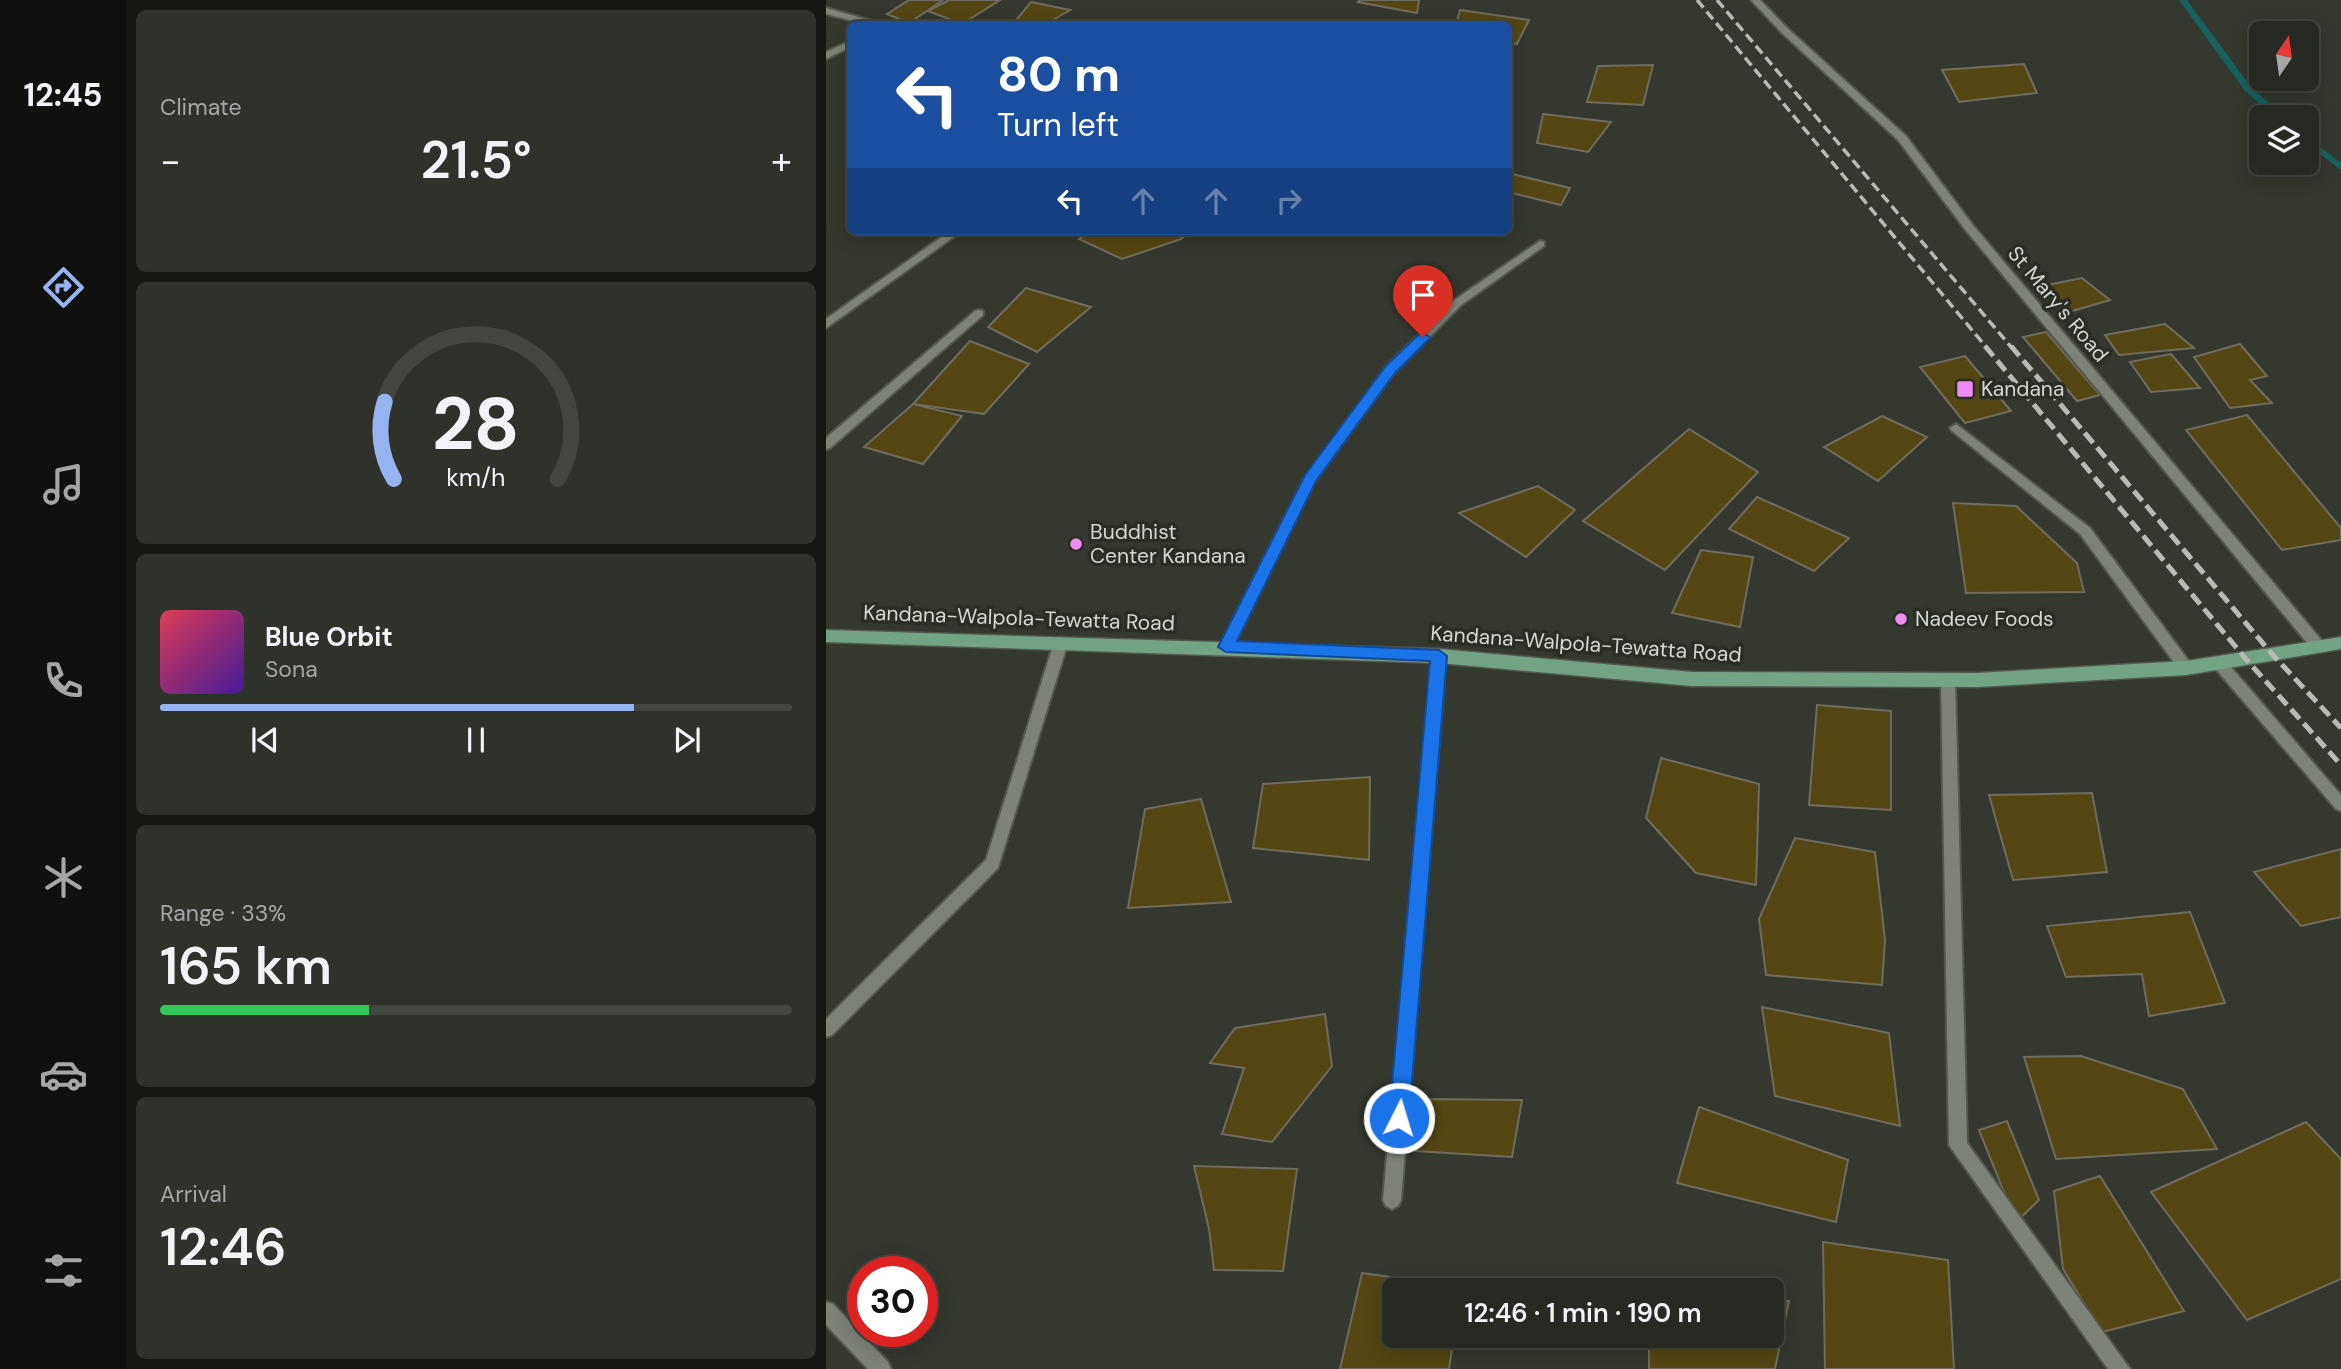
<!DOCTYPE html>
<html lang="en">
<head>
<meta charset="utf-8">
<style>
  body { margin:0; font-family:"DM Sans",sans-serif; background:#2f322a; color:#f1f3f6; height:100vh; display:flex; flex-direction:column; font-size:26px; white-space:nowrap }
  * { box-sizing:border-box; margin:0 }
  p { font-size:23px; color:#a4a7a5 }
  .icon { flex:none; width:38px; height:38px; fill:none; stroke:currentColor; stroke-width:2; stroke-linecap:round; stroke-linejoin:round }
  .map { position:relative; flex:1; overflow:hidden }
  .drawer { display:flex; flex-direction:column; gap:10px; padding:10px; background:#151713; width:700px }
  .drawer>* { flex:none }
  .top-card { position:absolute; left:21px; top:21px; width:665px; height:214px; border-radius:10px; box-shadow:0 4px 18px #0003,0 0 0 2px #434640; background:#1a4fa0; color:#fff; overflow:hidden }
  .needle { width:46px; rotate:13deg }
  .tools { position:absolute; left:1423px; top:21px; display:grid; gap:14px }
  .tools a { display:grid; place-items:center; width:70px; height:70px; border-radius:10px; background:#272a22; box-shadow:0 4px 18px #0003,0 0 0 2px #434640; font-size:35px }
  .speed { position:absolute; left:21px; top:1256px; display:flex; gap:14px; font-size:35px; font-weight:700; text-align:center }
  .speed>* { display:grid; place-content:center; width:91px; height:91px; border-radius:50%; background:#272a22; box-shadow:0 4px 18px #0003,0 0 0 2px #434640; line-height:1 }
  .speed .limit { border:10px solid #d22; background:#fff; color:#111 }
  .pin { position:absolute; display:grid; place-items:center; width:60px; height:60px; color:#fff; margin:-72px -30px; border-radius:50% 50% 50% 0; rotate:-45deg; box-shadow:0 0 7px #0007 }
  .pin .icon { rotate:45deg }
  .me { position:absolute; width:77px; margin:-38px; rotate:5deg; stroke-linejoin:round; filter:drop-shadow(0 0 5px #0008) }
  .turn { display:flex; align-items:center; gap:24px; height:147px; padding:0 35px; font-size:32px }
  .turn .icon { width:91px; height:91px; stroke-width:2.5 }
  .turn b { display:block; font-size:49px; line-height:60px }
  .lanes { display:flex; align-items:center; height:66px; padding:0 35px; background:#0003; justify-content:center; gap:35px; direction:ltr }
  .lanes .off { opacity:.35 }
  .big { font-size:52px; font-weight:600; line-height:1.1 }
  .drawer .tile { flex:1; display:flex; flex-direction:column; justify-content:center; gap:10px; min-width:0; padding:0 24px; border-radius:10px; background:#2f322a }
  .drawer .dial { align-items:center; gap:0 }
  .dial svg { height:182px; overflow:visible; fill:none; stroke:#434640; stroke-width:7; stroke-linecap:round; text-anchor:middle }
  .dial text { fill:#f1f3f6; stroke:none }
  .song { display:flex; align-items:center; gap:21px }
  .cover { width:84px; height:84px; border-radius:10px; background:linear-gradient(135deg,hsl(350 70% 55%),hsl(260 70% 35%)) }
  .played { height:7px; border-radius:4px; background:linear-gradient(90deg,#95b2f1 75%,#434640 75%) }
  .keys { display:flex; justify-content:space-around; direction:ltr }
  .heat { display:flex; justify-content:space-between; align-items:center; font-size:38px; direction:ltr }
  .charge { height:10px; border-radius:5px; background:linear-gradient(90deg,#34c759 33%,#434640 0) }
  .trip { position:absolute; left:556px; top:1278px; width:402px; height:70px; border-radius:10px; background:#272a22; box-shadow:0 4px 18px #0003,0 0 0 2px #434640; font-weight:600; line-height:70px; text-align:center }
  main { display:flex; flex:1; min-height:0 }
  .menu { display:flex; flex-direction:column; width:126px; justify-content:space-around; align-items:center; background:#10110e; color:#a4a7a5 }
  .menu .icon { width:49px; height:49px }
  .menu .current { color:#95b2f1 }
  .menu b { font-size:32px; color:#f1f3f6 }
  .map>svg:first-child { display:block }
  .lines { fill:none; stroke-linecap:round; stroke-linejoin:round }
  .stream { fill:#14615e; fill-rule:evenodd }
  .building { fill:#544612; stroke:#6e6b5f; stroke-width:2 }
  .minor-casing { stroke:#53574e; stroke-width:4 }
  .tertiary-casing { stroke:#53574e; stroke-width:4 }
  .primary-casing { stroke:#53574e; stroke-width:3 }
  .minor { fill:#7e8377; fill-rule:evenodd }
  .tertiary { fill:#7e8377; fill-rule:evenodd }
  .primary { fill:#71a384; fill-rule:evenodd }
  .rail-far1 { stroke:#b8bbb3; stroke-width:3.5; stroke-dasharray:10 5; stroke-linecap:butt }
  .rail { stroke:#b8bbb3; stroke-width:5; stroke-dasharray:13 6; stroke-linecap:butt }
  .route { fill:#1a73e8; stroke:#114b97; stroke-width:2 }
  .poi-dot { fill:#f08bf5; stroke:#2a2e24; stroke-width:2.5 }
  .labels { text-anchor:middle; stroke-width:7; stroke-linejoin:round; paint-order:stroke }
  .street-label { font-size:21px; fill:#d4d7d0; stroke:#2a2e24 }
  .poi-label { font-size:21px; fill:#d4d7d0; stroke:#2a2e24; text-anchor:start }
</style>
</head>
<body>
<main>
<nav class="menu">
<b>12:45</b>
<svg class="icon current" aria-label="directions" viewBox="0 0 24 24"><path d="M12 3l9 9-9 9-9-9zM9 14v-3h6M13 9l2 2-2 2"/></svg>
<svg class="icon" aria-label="music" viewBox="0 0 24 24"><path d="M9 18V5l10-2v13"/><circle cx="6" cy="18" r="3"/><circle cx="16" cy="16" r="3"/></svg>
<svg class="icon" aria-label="phone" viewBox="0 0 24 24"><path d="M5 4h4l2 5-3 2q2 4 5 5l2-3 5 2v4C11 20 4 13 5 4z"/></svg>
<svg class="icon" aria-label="climate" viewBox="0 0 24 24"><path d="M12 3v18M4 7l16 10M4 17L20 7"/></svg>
<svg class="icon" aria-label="car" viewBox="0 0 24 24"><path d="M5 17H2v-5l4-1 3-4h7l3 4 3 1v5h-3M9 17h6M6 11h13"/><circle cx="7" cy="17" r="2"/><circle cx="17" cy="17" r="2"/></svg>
<svg class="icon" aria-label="filters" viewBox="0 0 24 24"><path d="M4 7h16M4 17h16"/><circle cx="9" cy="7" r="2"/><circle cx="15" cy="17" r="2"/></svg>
</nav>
<section class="drawer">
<div class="tile"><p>Climate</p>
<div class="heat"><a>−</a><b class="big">21.5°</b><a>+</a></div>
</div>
<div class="tile dial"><svg viewBox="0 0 100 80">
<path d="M14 69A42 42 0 1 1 86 69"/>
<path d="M14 69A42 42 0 0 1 10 35" stroke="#95b2f1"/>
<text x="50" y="56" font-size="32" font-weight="700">28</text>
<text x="50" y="72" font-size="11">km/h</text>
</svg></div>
<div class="tile">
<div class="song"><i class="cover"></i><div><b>Blue Orbit</b><p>Sona</p></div></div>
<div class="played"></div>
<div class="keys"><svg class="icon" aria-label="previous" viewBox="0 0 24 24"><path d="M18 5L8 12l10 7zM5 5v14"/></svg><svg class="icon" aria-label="pause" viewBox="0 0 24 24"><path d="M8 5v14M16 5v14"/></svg><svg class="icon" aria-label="next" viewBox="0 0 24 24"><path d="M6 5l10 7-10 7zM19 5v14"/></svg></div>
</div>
<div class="tile"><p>Range · 33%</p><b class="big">165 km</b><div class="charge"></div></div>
<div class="tile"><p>Arrival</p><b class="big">12:46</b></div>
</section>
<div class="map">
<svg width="1515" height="1369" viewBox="0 0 1515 1369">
  <rect width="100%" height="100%" fill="#34382e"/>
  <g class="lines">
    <g class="stream">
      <polygon points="1353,0 1361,0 1425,87 1459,117 1450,117 1419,91"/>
      <polygon points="1480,136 1515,163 1515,170 1480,143"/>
    </g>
  </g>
  <g class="building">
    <polygon points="83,0 117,0 83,23 61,14"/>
    <polygon points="123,0 174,0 136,24 102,11"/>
    <polygon points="534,0 593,0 591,13 532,2"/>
    <polygon points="205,2 244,10 220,24 203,24 190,20"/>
    <polygon points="634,10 703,20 691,44 682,43 682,24 630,24"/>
    <polygon points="1198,64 1211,93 1133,102 1116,70"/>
    <polygon points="827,65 817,105 761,102 772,66"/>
    <polygon points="717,114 785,122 762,152 711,143"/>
    <polygon points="682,173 744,188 735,205 682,192"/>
    <polygon points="263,231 364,231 355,239 296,259 253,239"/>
    <polygon points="1256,278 1284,300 1236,314 1216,286"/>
    <polygon points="200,288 265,307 211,352 162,327"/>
    <polygon points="1339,324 1368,348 1293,355 1279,335"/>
    <polygon points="1220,332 1274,395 1251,401 1197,337"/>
    <polygon points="144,341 203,364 158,414 87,404"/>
    <polygon points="1414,344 1441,376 1424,380 1446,403 1404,408 1368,357"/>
    <polygon points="1345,354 1374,388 1325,392 1304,362"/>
    <polygon points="1139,356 1185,411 1139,423 1094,367"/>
    <polygon points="87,404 136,416 97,464 38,447"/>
    <polygon points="1421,415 1515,528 1515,540 1456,550 1360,430"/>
    <polygon points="1056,416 1101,437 1052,481 998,447"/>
    <polygon points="863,429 932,472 839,570 757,521"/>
    <polygon points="712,486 749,510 700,557 633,513"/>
    <polygon points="931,497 1023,538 988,571 903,529"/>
    <polygon points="1127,503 1190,506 1251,563 1258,592 1140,593"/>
    <polygon points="875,550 927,557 914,627 846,613"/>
    <polygon points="991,705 1065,711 1065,810 983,805"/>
    <polygon points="835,758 933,784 930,885 870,873 820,818"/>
    <polygon points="544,777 543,860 427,848 437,784"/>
    <polygon points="1266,793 1281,872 1187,880 1163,795"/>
    <polygon points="375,799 405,902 302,908 319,809"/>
    <polygon points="969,838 1049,852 1059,940 1056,985 940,975 933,919"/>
    <polygon points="1515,849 1515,917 1475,926 1428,872"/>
    <polygon points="1364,912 1399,1003 1323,1016 1316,974 1240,977 1221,926"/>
    <polygon points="936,1007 1063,1033 1074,1126 949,1096"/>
    <polygon points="499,1014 506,1066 446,1142 396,1134 418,1068 384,1063 409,1028"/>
    <polygon points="1255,1056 1357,1089 1391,1149 1230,1159 1198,1057"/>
    <polygon points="600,1099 696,1100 686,1157 590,1151"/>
    <polygon points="873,1107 1022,1160 1010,1222 851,1183"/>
    <polygon points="1181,1121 1213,1200 1190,1222 1153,1130"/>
    <polygon points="1480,1122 1515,1159 1515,1279 1421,1320 1325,1192"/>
    <polygon points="368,1166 471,1169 457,1271 388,1270 383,1229"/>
    <polygon points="1274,1176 1358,1311 1276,1332 1237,1269 1228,1191"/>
    <polygon points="997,1242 1122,1260 1128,1369 999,1369"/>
    <polygon points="536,1273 637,1287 637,1290 569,1290 569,1335 628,1335 623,1369 514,1369"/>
    <polygon points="947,1300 963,1301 949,1369 823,1369 823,1335 947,1335"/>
  </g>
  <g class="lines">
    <defs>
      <g id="minor">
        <polygon points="925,0 934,0 961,28 1080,136 1146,224 1497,642 1499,646 1497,650 1487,650 1138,228 1072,140 955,32"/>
        <polygon points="0,8 50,22 52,24 39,24 0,14"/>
        <polygon points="24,41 24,47 0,59 0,52"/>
        <polygon points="124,231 136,231 0,328 0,319"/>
        <polygon points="714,241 718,242 718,246 635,305 568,373 489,481 405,651 395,651 393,647 478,479 560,367 627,301"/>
        <polygon points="153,310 157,311 157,315 4,448 0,449 0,438 149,311"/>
        <polygon points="1130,424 1264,528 1365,664 1367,668 1365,672 1355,672 1254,534 1126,431 1124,428"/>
        <polygon points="235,637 242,642 172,868 6,1035 0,1037 0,1019 160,860 228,642"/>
        <polygon points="613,651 620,656 575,1200 572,1206 566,1209 560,1206 557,1200 606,656"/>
        <polygon points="1122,674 1127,675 1129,679 1141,1143 1304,1369 1282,1369 1123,1145 1115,679 1117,675"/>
        <polygon points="0,1302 7,1304 62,1362 65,1369 42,1369 0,1325"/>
      </g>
      <polygon id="tertiary" points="1393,658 1398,659 1515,795 1515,811 1510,809 1388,667 1386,663"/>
      <polygon id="primary" points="0,630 613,649 866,672 1151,673 1360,661 1515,637 1515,649 1360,675 1151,687 866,686 613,663 0,642"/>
    </defs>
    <use href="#minor" class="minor-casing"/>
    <use href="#tertiary" class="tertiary-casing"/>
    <use href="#primary" class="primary-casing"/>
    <use href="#minor" class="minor"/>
    <use href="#tertiary" class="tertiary"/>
    <use href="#primary" class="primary"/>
    <g class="rail-far1">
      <polyline points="871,0 1161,348"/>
      <polyline points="891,0 1186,348"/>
    </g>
    <g class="rail">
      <polyline points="1159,346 1419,658 1515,765"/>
      <polyline points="1185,346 1446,654 1515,728"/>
    </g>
  </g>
  <polygon class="route" points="597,333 604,337 602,340 569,373 490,481 411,641 613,650 621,656 583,1118 580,1125 573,1127 566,1125 563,1118 604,661 400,652 392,647 479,475 559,367 593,334"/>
  <g class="poi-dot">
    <rect x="1130" y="380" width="18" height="18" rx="3.5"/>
    <circle cx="250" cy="544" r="7"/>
    <circle cx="1075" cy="619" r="7"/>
  </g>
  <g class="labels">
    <g class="street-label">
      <text transform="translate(1232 304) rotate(50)" y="7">St Mary's Road</text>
      <text transform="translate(193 618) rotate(2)" y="7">Kandana-Walpola-Tewatta Road</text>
      <text transform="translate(760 644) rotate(4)" y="7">Kandana-Walpola-Tewatta Road</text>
    </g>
    <g class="poi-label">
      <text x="1155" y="396">Kandana</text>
      <text x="264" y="539">Buddhist<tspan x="264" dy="24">Center Kandana</tspan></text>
      <text x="1089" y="626">Nadeev Foods</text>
    </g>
  </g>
</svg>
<div class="tools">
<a><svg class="needle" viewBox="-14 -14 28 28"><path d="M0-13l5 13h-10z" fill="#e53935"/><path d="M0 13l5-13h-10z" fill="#a4a7a5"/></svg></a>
<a><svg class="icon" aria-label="layers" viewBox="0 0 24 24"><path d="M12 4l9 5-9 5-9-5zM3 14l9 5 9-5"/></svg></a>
</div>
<div class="speed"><div class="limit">30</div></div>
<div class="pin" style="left:597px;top:337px;background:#d93025"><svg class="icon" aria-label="arrive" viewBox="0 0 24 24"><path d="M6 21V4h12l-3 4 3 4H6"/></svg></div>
<svg class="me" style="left:573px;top:1118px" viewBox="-20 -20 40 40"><circle r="17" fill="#1a73e8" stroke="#fff" stroke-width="3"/><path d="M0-11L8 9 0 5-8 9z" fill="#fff"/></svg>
<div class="trip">12:46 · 1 min · 190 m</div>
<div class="top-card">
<div class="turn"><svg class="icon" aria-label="left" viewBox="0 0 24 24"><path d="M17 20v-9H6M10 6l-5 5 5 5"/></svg><div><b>80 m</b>Turn left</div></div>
<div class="lanes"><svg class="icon" aria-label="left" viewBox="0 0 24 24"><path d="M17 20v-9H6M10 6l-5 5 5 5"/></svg><svg class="icon off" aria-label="ahead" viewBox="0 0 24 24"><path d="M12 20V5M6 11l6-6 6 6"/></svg><svg class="icon off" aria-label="ahead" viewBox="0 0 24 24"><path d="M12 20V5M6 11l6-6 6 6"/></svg><svg class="icon off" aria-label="right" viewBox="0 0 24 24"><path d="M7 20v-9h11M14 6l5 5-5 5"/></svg></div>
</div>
</div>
</main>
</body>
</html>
